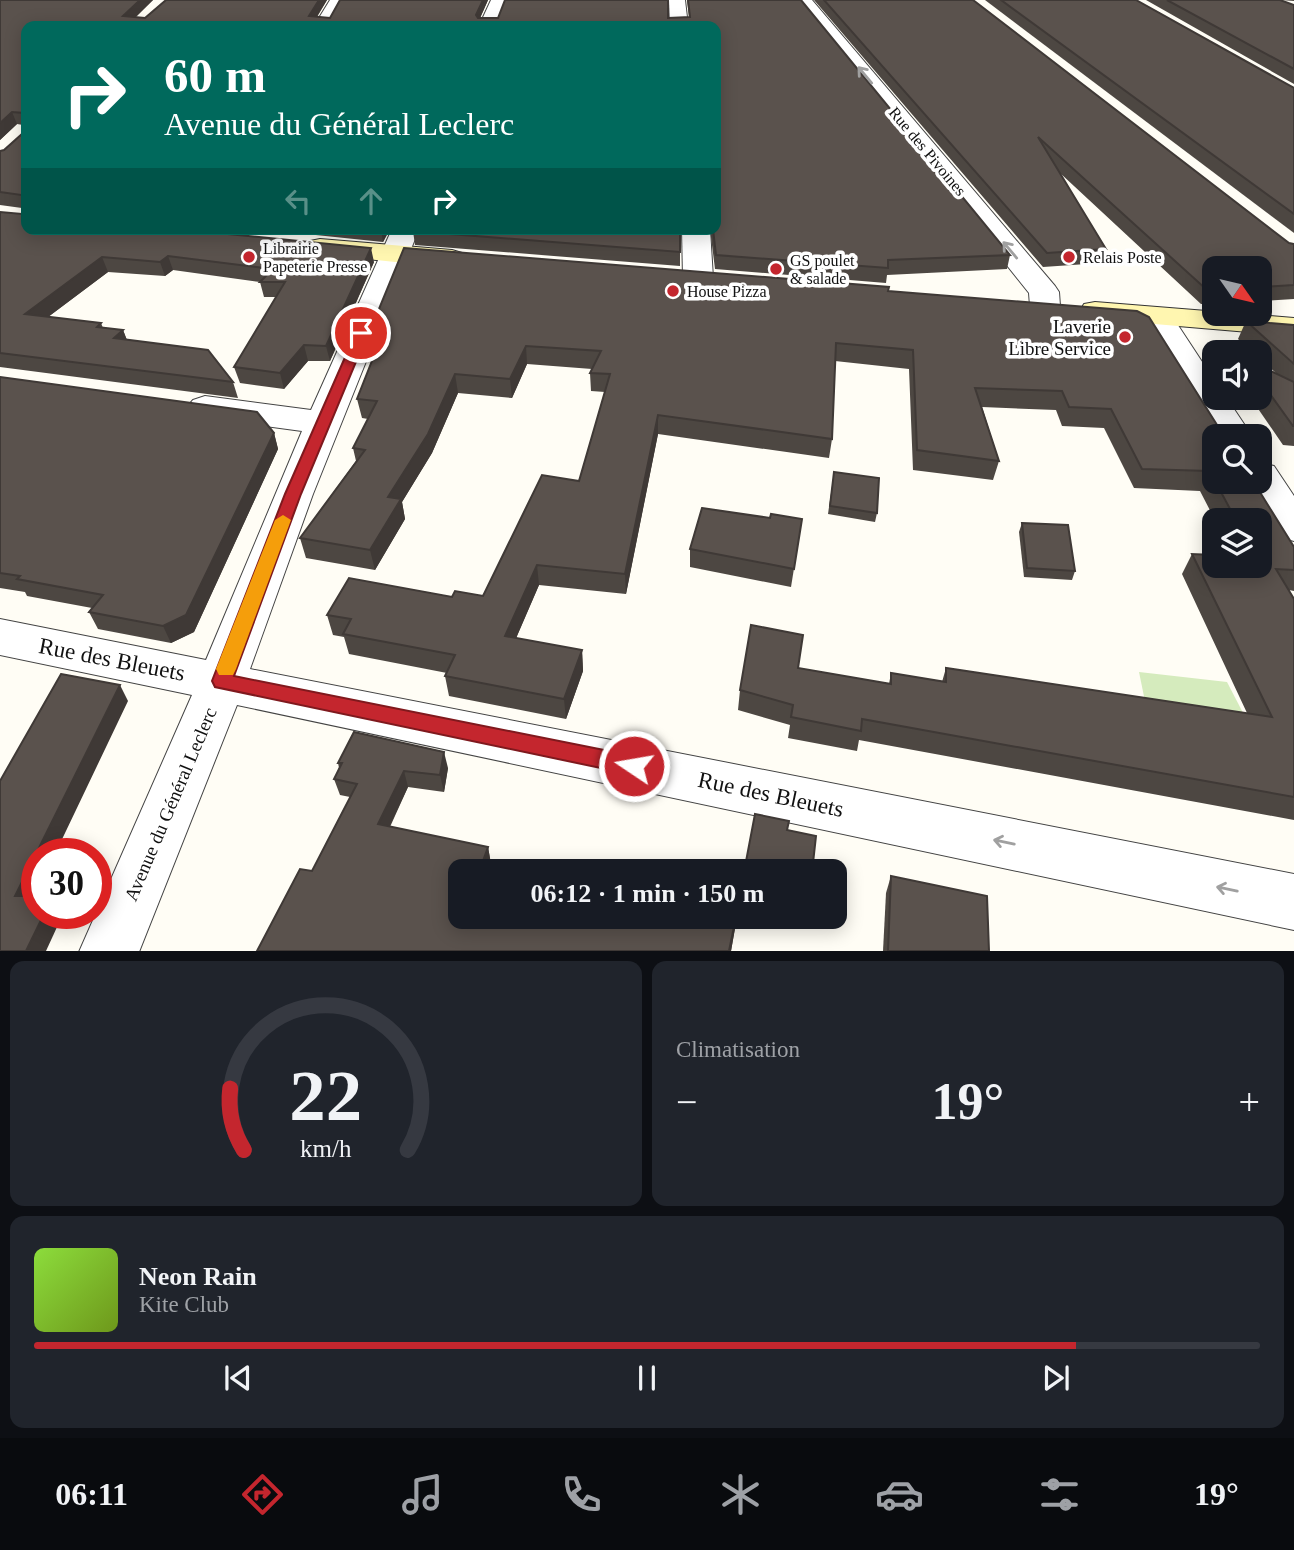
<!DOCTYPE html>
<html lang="fr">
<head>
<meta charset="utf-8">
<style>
  body { margin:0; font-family:Georgia,serif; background:#20242c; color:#f1f3f6; height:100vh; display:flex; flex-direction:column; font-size:26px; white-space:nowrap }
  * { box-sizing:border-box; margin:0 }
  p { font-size:23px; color:#9ea1a6 }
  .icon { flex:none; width:38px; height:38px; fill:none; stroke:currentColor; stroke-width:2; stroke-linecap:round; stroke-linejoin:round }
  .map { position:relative; height:951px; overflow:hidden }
  .details { display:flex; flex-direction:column; gap:10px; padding:10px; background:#0d0f14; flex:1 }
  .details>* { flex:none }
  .hud { position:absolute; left:21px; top:21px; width:700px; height:214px; border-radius:14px; box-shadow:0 4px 18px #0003; background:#00695c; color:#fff; overflow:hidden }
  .needle { width:46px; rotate:124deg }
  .fabs { position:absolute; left:1202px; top:256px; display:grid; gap:14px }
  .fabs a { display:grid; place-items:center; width:70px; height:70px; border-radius:14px; background:#171b24; box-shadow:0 4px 18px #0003; font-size:35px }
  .speed { position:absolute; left:21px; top:838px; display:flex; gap:14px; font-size:35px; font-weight:700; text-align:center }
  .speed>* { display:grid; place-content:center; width:91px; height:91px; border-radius:50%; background:#171b24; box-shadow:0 4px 18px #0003; line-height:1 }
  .speed .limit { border:10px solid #d22; background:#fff; color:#111 }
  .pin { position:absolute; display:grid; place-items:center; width:60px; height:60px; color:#fff; margin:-30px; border:4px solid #fff; border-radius:50%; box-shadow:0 2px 7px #0007 }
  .me { position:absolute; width:77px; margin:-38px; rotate:282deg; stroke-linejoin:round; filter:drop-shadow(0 0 5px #0008) }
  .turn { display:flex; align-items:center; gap:24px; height:147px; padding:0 28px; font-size:32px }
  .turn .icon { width:91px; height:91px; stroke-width:2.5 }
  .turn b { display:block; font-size:49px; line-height:60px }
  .lanes { display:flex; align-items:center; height:66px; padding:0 28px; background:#0003; justify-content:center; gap:35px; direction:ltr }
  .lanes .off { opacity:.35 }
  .big { font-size:52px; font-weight:700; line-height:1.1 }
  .details .card { flex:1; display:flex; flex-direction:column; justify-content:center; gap:10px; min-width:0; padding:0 24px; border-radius:14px; background:#20242c }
  .details .dial { align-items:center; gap:0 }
  .dial svg { height:182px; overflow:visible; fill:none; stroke:#363941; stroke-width:7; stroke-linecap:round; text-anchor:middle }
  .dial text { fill:#f1f3f6; stroke:none }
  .song { display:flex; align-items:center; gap:21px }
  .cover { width:84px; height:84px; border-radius:10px; background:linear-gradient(135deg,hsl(90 70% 55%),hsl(80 70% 35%)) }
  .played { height:7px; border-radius:4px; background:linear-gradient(90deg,#c4262e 85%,#363941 85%) }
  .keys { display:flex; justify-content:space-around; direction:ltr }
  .heat { display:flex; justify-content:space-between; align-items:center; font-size:38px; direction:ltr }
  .details .tiles { flex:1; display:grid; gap:10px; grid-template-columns:1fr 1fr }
  .card:last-child { grid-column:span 2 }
  .trip { position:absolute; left:448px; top:859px; width:399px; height:70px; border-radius:14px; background:#171b24; box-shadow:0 4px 18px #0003; font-weight:700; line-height:70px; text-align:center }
  .dock { display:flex; height:112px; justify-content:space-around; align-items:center; background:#090b0e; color:#9ea1a6 }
  .dock .icon { width:49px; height:49px }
  .dock .selected { color:#c4262e }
  .dock b { font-size:32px; color:#f1f3f6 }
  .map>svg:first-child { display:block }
  .green { fill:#d5ebbd }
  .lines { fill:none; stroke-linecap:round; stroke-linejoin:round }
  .street-casing { stroke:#444; stroke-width:2 }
  .secondary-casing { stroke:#333; stroke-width:2 }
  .street { fill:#fff; fill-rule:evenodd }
  .secondary { fill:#fff6b0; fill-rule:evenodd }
  .wall { fill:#4d4742 }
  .shaded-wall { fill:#3f3936 }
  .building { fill:#5a524d; stroke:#3f3936; stroke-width:2 }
  .oneway { stroke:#a0a0a0 }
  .route { fill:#c4262e; stroke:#7f191e; stroke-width:2 }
  .slow { fill:#f59e0b }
  .poi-dot { fill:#c4262e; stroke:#fff; stroke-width:2.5 }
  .labels { text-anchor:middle; stroke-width:7; stroke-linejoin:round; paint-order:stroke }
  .far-street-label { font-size:16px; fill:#111; stroke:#fff }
  .far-poi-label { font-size:16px; fill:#111; stroke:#fff; text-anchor:start }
  .poi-label { font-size:19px; fill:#111; stroke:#fff; text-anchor:end }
  .street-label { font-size:19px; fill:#111; stroke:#fff }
  .near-street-label { font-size:23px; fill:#111; stroke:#fff }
</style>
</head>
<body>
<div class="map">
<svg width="1294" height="952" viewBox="0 0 1294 952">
  <rect width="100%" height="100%" fill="#fffdf5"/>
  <polygon class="green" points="1139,672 1227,682 1255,736 1148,716"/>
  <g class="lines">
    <defs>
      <g id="street">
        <polygon points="330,0 346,0 332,26 314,26"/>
        <polygon points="491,0 507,0 497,26 479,26"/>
        <polygon points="669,0 685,0 688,26 670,26"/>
        <polygon points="795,0 812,0 1055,286 1059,292 1060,306 1056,313 1045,315 1034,313 1030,306 1029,293"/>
        <polygon points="392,229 419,229 313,494 250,669 1294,874 1294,930 237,705 139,952 79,952 192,695 0,655 0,619 206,660 302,431 205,418 193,414 187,407 193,400 205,396 311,410"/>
        <polygon points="682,229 710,229 713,278 708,284 698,287 688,284 683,278"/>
        <polygon points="1157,308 1168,310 1214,380 1214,397 1226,397 1252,436 1216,436 1141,317 1146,310"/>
        <polygon points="1260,463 1274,466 1294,496 1294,541 1280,537 1245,481 1260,481"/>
      </g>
      <g id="secondary">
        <polygon points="320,239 452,250 462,253 466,259 462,265 452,268 310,253 306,247 310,241"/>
        <polygon points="1095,302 1294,318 1294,336 1084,318 1080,311 1084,304"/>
      </g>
    </defs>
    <use href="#street" class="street-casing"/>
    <use href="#secondary" class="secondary-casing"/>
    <use href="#street" class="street"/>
    <use href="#secondary" class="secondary"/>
  </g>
  <g class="wall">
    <polygon points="0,0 153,0 136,17 145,18 166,0 327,0 317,17 330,18 340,0 488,0 480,18 689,17 687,0 801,0 1010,255 1007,269 887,275 886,283 715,269 710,229 716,229 716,26 26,229 374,262 330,361 308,361 284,389 240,383 234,367 277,297 264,297 260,282 173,270 165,276 108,272 48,317 101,323 103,328 123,330 127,340 233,382 238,398 0,367 0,212 22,214 22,208 0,205 0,151 4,150 23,133 23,125 17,124 0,140"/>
    <polygon points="814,0 973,0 1289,243 1294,244 1294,299 1260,301 1260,268 1214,268 1214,304 1201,304 1060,173 1106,249 1101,263 1043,267"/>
    <polygon points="985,0 1136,0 1294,88 1294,233"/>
    <polygon points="1146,0 1294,0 1294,1 1281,0 1294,5 1294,84"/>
    <polygon points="258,229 390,229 383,242"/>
    <polygon points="680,229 680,266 415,245 413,231"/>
    <polygon points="888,291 1137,311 1294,547 1294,591 1289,590 1294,599 1294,820 859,740 857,751 788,738 790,725 738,710 740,690 798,668 889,684 891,673 942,682 946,668 1247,713 1182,574 1192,554 1260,565 1260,520 1215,520 1200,491 1134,488 1104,428 1062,426 1056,410 982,407 999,461 993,480 913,470 909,369 835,361 832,439 829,458 658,434 626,594 539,585 516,638 582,650 583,671 566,719 449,696 445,676 447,673 349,654 344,637 333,635 327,615 452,597 483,596 579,481 605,392 591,391 590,373 592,369 527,364 512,398 458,393 432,453 402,502 405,519 375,570 306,558 300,538 356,461 353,448 368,419 362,418 357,399 372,361 369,361 365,343"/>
    <polygon points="1246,321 1294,325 1294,446 1283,445 1250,397 1260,397 1260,366 1276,373 1260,359 1260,352 1252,352 1238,339"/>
    <polygon points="0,377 274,433 278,449 194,632 171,643 98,629 89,612 92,608 27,596 25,592 0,588"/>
    <polygon points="834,472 877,513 875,522 828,514"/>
    <polygon points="770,518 802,519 791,587 690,567 690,549"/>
    <polygon points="1022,523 1075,571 1072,580 1024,577 1019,532"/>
    <polygon points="338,763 448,768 444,792 408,787 390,827 488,847 491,864 460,917 737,917 731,951 257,951 312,871 350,797 340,795 334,779 339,768"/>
    <polygon points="891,876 989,951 883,951 886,893"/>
    <polygon points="759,917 807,917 804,928"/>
  </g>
  <g class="shaded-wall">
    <polygon points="140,0 153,0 126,26 123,16"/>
    <polygon points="319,0 327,0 311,26 309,16"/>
    <polygon points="483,0 488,0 477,25 476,15"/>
    <polygon points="12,112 17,124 0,140 0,123"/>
    <polygon points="381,229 390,229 383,242"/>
    <polygon points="371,248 374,262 330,361 326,346"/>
    <polygon points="168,256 173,270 165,276 160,262"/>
    <polygon points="102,257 108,272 32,329 25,314"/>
    <polygon points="123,330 129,346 114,338"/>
    <polygon points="304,345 308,361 284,389 280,373"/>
    <polygon points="526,346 527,364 512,398 510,379"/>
    <polygon points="455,374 458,393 432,453 402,502 405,519 375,570 370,550 388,497"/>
    <polygon points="658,415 658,434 626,594 625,574"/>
    <polygon points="274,433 278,449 194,632 171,643 163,626"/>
    <polygon points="537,565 539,585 508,657 505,636"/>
    <polygon points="582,650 583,671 566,719 564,699"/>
    <polygon points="120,685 128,701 55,854 37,854 37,892 27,911 15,896"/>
    <polygon points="444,752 448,768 444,792 440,775"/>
    <polygon points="404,771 408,787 383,840 378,824"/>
    <polygon points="488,847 491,864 488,872 479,872"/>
    <polygon points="44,914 63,914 46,951 26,951"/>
    <polygon points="736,917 737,917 731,951 729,951"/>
  </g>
  <g class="building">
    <polygon points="0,0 140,0 123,16 145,18 166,0 319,0 309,16 330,18 340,0 483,0 476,15 478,18 498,18 505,0 668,0 668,18 690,17 688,0 801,0 1010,255 888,260 888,268 716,255 713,229 716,229 716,26 26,26 26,229 176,229 371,248 326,346 304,345 280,373 234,367 285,282 260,282 273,269 168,256 160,262 102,257 25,314 101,323 97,327 123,330 114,338 208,350 233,382 0,353 0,212 22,214 22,195 0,192 0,151 4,150 23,133 24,113 12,112 0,123"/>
    <polygon points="824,0 973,0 1289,243 1294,244 1294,285 1260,287 1260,268 1214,268 1214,289 1207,290 1038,137 1106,249 1047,253"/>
    <polygon points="1001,0 1136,0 1294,88 1294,214"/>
    <polygon points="1167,0 1280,0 1294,5 1294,69"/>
    <polygon points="414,229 680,229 680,252 413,231"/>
    <polygon points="404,248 889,287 888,291 1137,311 1149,317 1224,436 1214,436 1214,481 1209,471 1142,469 1111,409 1069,407 1062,391 975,388 999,461 917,450 913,350 836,343 832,439 658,415 625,574 537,565 505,636 582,650 564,699 445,676 455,655 343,634 351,619 327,615 349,578 452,597 455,591 483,596 542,475 579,481 610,374 590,373 601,351 526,346 510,379 455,374 428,434 388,497 401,499 370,550 300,538 365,450 353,448 377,401 357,399 379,343 365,343"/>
    <polygon points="1246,321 1294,325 1294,364"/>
    <polygon points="1260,366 1294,382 1294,426 1293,426 1260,380"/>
    <polygon points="0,377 257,412 274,433 186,615 163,626 89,612 103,595 17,579 20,576 0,573"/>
    <polygon points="834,472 879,478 877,513 830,506"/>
    <polygon points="1215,481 1253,481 1294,547 1294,570 1276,569 1294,599 1294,797 862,719 861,731 791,717 793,705 740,690 751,625 803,635 798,668 891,684 891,673 946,682 946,668 1272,717 1192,554 1214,555 1214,565 1260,565 1260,520 1236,520"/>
    <polygon points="702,508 770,518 771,514 802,519 794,569 690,549"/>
    <polygon points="1022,523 1068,525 1075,571 1027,568"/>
    <polygon points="61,674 120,685 15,896 37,896 37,914 44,914 26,951 0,951 0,781"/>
    <polygon points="354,732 444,752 440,775 404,771 378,824 488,847 479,872 460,872 460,917 736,917 729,951 257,951 300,869 312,871 357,784 334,779 342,763 338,763"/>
    <polygon points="755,814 789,821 787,830 816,836 812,872 744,872"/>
    <polygon points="891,876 987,896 989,951 888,951"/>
  </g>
  <defs><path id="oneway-shaft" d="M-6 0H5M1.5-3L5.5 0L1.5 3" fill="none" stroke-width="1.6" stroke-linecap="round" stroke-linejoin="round" transform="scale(1.75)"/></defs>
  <g class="oneway">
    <use href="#oneway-shaft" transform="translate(865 75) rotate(-130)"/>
    <use href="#oneway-shaft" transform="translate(1010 250) rotate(-130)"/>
    <use href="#oneway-shaft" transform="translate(1004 842) rotate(-168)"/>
    <use href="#oneway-shaft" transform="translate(1227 889) rotate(-168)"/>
  </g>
  <polygon class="route" points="357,330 368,333 301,494 234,676 634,756 641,759 644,766 641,772 634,775 215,687 212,681 285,494"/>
  <polygon class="slow" points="283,515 291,520 236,669 233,675 219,675 216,669 275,520"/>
  <g class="poi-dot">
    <circle cx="249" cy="257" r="7"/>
    <circle cx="1069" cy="257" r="7"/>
    <circle cx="776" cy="269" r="7"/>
    <circle cx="673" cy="291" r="7"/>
    <circle cx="1125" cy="337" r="7"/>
  </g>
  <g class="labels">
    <g class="far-street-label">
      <text transform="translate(928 151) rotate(50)" y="6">Rue des Pivoines</text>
    </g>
    <g class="far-poi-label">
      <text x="263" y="254">Librairie<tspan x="263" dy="18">Papeterie Presse</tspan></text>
      <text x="1083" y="263">Relais Poste</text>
      <text x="790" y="266">GS poulet<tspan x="790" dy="18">&amp; salade</tspan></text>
      <text x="687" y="297">House Pizza</text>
    </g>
    <g class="poi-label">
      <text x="1111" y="333">Laverie<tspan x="1111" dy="22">Libre Service</tspan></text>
    </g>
    <g class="street-label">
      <text transform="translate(170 804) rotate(-67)" y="7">Avenue du Général Leclerc</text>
    </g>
    <g class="near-street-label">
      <text transform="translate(112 659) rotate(11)" y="8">Rue des Bleuets</text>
      <text transform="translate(771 794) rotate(12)" y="8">Rue des Bleuets</text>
    </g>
  </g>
</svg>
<div class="fabs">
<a><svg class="needle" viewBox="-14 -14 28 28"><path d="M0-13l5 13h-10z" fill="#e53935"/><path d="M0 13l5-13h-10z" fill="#9ea1a6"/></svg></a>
<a><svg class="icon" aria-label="sound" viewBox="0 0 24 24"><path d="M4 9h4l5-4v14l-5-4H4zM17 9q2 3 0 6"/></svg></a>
<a><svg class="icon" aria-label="search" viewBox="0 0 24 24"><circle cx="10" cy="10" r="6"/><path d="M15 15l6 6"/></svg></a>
<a><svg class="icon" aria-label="layers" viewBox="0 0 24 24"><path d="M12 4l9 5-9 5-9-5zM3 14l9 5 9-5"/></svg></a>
</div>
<div class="speed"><div class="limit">30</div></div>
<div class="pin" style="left:361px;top:333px;background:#d93025"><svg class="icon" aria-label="arrive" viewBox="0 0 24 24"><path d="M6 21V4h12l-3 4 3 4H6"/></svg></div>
<svg class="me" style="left:634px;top:766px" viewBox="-20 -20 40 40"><circle r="17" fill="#c4262e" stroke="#fff" stroke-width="3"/><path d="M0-11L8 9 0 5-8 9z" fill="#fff"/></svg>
<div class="trip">06:12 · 1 min · 150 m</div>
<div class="hud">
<div class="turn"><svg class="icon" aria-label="right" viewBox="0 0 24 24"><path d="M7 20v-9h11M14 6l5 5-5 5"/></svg><div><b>60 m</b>Avenue du Général Leclerc</div></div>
<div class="lanes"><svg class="icon off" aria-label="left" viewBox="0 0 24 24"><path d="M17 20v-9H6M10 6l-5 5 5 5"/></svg><svg class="icon off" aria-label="ahead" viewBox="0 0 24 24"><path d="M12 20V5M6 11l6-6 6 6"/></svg><svg class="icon" aria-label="right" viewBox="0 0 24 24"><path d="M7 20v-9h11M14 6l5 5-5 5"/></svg></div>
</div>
</div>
<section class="details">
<div class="tiles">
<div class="card dial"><svg viewBox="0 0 100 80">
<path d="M14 69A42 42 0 1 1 86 69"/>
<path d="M14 69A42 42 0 0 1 8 42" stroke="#c4262e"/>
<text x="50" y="56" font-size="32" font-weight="700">22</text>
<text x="50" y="72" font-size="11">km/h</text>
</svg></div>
<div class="card"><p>Climatisation</p>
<div class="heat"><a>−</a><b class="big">19°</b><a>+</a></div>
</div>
<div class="card">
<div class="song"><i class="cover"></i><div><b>Neon Rain</b><p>Kite Club</p></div></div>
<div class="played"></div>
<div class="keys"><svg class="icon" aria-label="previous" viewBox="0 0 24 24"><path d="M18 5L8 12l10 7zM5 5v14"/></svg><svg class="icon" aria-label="pause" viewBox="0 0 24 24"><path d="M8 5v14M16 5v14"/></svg><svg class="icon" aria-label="next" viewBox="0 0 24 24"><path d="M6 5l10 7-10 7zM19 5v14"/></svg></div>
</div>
</div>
</section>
<nav class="dock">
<b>06:11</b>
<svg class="icon selected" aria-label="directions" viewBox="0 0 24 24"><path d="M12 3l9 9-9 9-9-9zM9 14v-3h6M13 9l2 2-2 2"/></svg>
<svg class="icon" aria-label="music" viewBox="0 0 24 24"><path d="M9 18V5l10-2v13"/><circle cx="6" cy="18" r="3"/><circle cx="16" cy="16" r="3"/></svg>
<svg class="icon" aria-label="phone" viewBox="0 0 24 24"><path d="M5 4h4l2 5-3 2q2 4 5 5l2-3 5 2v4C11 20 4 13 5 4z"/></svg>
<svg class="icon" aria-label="climate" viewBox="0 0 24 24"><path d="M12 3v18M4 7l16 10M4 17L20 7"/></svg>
<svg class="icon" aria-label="car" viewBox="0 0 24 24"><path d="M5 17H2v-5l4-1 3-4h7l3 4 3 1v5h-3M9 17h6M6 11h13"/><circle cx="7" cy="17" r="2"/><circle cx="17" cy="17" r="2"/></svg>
<svg class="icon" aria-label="filters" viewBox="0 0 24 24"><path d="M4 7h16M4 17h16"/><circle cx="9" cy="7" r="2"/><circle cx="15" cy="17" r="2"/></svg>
<b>19°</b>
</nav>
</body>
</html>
